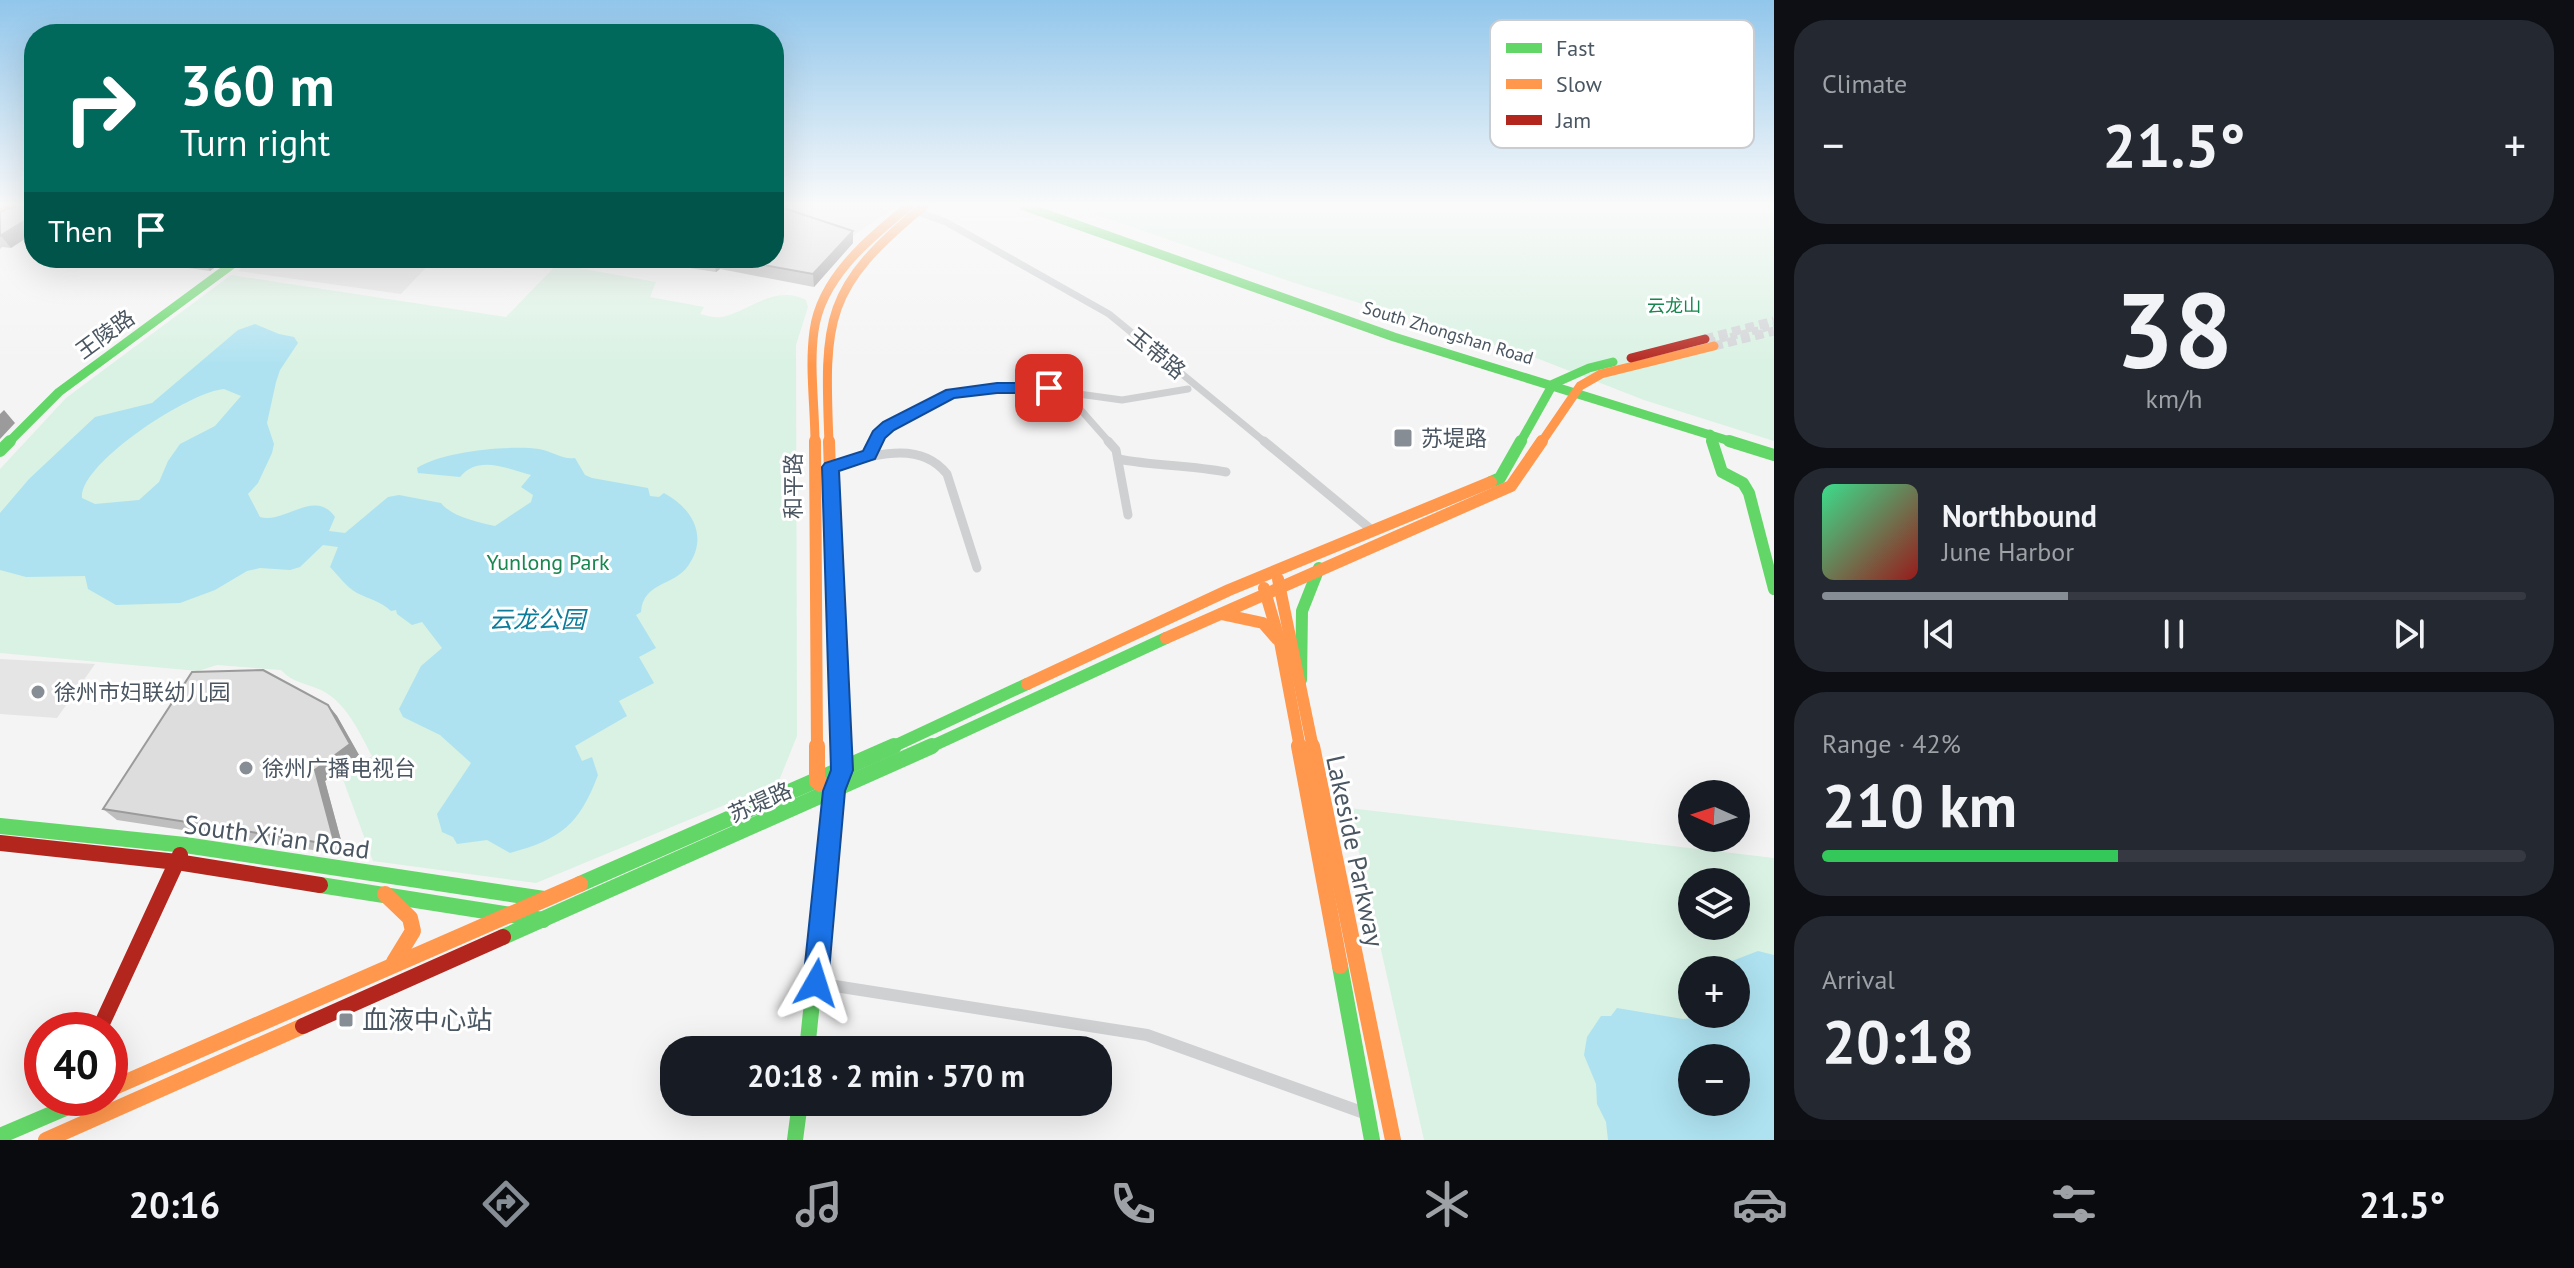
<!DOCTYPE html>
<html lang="en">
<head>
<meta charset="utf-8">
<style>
  body { margin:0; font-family:"PT Sans","Noto Sans SC",sans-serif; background:#242831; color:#f1f3f6; height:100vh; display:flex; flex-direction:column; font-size:30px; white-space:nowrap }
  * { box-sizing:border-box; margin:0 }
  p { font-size:26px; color:#9ea1a6 }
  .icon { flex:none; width:44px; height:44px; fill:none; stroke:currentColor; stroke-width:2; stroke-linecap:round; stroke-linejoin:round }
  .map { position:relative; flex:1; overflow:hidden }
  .drawer { display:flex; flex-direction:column; gap:20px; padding:20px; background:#0d0f14; width:800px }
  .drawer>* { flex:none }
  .banner { position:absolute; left:24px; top:24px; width:760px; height:244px; border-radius:32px; box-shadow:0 8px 32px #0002; background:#00695c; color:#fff; overflow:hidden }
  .needle { width:52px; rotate:273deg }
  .buttons { position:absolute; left:1678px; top:780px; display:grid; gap:16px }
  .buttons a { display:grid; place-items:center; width:72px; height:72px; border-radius:50%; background:#171b24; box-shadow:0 8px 32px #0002; font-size:40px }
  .speed { position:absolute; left:24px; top:1012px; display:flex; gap:16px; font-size:40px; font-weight:700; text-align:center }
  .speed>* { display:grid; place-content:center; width:104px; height:104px; border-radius:50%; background:#171b24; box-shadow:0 8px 32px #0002; line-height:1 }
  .speed .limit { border:12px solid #d22; background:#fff; color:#111 }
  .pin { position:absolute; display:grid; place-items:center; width:68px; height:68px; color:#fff; margin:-34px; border-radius:16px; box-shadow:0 4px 12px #0006 }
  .me { position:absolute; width:88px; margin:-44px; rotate:6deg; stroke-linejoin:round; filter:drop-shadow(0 0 6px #0008) }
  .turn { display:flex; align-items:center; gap:28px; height:168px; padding:0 24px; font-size:36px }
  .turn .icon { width:104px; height:104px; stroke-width:2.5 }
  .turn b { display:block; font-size:56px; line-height:68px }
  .then { display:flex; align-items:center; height:76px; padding:0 24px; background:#0003; gap:16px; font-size:30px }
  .big { font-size:60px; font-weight:800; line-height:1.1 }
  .drawer .widget { flex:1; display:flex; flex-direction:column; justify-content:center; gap:12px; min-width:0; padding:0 28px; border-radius:32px; background:#242831 }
  .drawer .dial { align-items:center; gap:0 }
  .dial b { font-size:104px; line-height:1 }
  .song { display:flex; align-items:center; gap:24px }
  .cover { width:96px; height:96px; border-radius:12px; background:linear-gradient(135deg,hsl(150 70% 55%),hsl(0 70% 35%)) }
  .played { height:8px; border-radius:4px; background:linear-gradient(90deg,#868d94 35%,#363941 35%) }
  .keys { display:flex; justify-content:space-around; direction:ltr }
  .heat { display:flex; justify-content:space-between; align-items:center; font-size:44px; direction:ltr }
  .charge { height:12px; border-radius:6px; background:linear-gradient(90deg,#34c759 42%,#363941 0) }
  .trip { position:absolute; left:660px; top:1036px; width:452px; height:80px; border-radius:32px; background:#171b24; box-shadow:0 8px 32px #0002; font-weight:800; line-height:80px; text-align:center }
  .tab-bar { display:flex; height:128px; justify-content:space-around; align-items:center; background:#090b0e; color:#9ea1a6 }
  .tab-bar .icon { width:56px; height:56px }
  .tab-bar .selected { color:#868d94 }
  .tab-bar b { font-size:36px; color:#f1f3f6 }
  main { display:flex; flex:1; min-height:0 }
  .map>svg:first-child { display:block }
  .education { fill:#e6e5e6 }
  .green { fill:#d9f2e3; fill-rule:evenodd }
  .water { fill:#aee2f0; fill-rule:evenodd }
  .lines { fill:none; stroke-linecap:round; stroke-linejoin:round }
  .street-tunnel { stroke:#d2d4d7; stroke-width:7; stroke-dasharray:7 4; stroke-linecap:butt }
  .secondary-tunnel { stroke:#d2d4d7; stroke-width:9; stroke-dasharray:9 5; stroke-linecap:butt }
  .street-far2 { stroke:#ced0d2; stroke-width:7 }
  .street-far1 { stroke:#ced0d2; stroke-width:9 }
  .street { stroke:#ced0d2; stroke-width:12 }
  .fast-far2 { stroke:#63d668; stroke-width:9 }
  .fast-far1 { stroke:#63d668; stroke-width:12 }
  .fast { stroke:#63d668; stroke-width:16 }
  .slow-far2 { stroke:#ff974d; stroke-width:9 }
  .slow-far1 { stroke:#ff974d; stroke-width:12 }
  .slow { stroke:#ff974d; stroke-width:16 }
  .jam-far1 { stroke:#b3261e; stroke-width:9 }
  .jam { stroke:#b3261e; stroke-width:16 }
  .wall { fill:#bebebf }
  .shaded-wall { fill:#9b9b9b }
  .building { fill:#ddddde; stroke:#9b9b9b; stroke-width:2 }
  .route { fill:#1a73e8; stroke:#114b97; stroke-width:2 }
  .poi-dot { fill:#868d94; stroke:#fff; stroke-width:3 }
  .labels { text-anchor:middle; stroke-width:6; stroke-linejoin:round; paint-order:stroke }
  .far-park-label { font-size:18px; fill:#17864f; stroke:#fff }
  .far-street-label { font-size:18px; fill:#4a5661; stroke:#fff }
  .street-label { font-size:22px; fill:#4a5661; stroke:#fff }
  .poi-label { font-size:22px; fill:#4a5661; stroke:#fff; text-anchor:start }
  .park-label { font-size:22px; fill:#17864f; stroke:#fff }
  .water-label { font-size:24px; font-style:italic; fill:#0c7c9b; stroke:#fff }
  .near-street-label { font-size:26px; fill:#4a5661; stroke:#fff }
  .near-poi-label { font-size:26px; fill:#4a5661; stroke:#fff; text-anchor:start }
  .key { fill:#fff; stroke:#c9ccd0; stroke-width:2 }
  .key-label { font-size:22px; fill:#4a5661 }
</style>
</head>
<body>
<main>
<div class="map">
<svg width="1774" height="1140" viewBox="0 0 1774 1140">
  <rect width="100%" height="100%" fill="#f4f4f4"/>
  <g class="education">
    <polygon points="774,206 896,206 853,236"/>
    <polygon points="252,258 435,258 401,294 238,271"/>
    <polygon points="0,659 95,664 57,718 0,714"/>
  </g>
  <g class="green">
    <polygon points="1070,206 1774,206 1774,441 1644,400 1539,359 1292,282"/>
    <path d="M557 264 656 282 650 297 704 307 700 314C708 316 718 319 726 316 753 308 776 285 806 300L808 307 796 345 797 736 778 783 536 883 373 861 341 774 372 756C359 732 347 703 321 690 306 683 293 683 281 670L217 665 198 671 0 653V469L66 398 231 275 506 317Z"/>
    <path d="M1349 808 1774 858V1140H1424ZM1692 882H1736V926H1692ZM1692 970H1736V1014H1692ZM1692 1058H1736V1102H1692Z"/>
  </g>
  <g class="water">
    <path d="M255 324 279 334 294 337 298 343 280 370 276 382 267 423 274 444 272 453 258 483 248 494 260 517C285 524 315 488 335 517L329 531 345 533 388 497 399 495 441 503C452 517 478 522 495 526L531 502 533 495 521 487 531 475C508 469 478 454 460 477L418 473 417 468C442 451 510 445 539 449 552 451 562 460 575 458L585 475 592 478 648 488 650 496 659 497 664 493C692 508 709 536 688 566 674 586 643 582 641 612L636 615 656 648 639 657 654 683 619 701 627 716 575 746 582 761 592 757 598 775C579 825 561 839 510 853L487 840 457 844 453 837 442 832 437 814 471 763 440 735 403 717 399 709 421 666 442 648 422 622 412 625 397 614 396 610 391 611C380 601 369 599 357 593 345 586 339 576 330 567L338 547 323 545 300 567 290 570 260 568 247 571 215 590 180 603 116 605 88 589 85 576 26 577 0 570V513L29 479 95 417 152 403 238 330ZM224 389 241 396 215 426 180 444 168 461 159 482 139 500 95 504 82 498C79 463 191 391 224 389Z"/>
    <path d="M1758 951 1774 955V1140H1608L1606 1122 1597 1104 1596 1084 1584 1055 1587 1037 1601 1016H1611L1617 1008 1683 1019 1736 1014V970L1730 965 1732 961ZM1692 1058H1736V1102H1692Z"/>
  </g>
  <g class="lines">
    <polyline class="street-tunnel" points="1709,342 1774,326"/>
    <g class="secondary-tunnel">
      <polyline points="1705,339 1774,321"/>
      <polyline points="1714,346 1774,331"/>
    </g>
    <g class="street-far2">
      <polyline points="918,212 946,222 1109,314 1266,443"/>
      <polyline points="1064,391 1110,443"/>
      <polyline points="875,443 888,426 921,407 961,391 1028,387 1122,400 1188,389"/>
    </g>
    <g class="street-far1">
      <polyline points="1108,441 1116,450 1128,515"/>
      <polyline points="1264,441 1373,531"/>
      <polyline points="869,455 876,441"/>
      <path d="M1118 459C1154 466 1189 465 1226 472"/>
      <path d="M830 467C867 458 918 437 947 474L977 568"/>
    </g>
    <polyline class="street" points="816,983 1147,1035 1367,1114"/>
    <g class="fast-far2">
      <polyline points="1024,206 1394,337 1736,443"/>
      <polyline points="1710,434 1713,443"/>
      <polyline points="8,443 59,392 241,258"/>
      <polyline points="1520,443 1553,384 1589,368 1613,362"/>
    </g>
    <g class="fast-far1">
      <polyline points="1712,441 1722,472 1743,483 1749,493 1774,589"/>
      <polyline points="1729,441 1774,455"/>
      <polyline points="0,451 10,441"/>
      <polyline points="830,474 841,748"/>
      <polyline points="1491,482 1500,478 1521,441"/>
      <polyline points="1301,680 1302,611 1319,568"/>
      <polyline points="890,748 1027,684"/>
      <polyline points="928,748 1166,638"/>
    </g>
    <g class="fast">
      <polyline points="0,826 185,845 544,899"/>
      <polyline points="580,884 894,746"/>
      <polyline points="320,885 543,920"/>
      <polyline points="503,937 932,746"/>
      <polyline points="1340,966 1372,1140"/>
      <polyline points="807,1050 834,791 842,770 841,746"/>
      <polyline points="0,1136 89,1098"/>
      <polyline points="795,1140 800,1102"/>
    </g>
    <g class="slow-far2">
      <polyline points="0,214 11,206"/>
      <path d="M815 443C815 407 809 367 814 331 821 277 870 238 909 206"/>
      <path d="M829 443C824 318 824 288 924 206"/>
      <polyline points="1541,443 1580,386 1601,374 1714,346"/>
    </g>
    <g class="slow-far1">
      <polyline points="815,441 817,748"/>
      <polyline points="829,441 830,474"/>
      <polyline points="1278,579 1313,748"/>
      <polyline points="1264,588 1280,642 1300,748"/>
      <polyline points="1221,614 1263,623 1277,639"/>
      <polyline points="1166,638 1511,486 1542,441"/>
      <polyline points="1027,684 1229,590 1491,482"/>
    </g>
    <g class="slow">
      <polyline points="817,746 817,781 821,784"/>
      <polyline points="1299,746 1340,966"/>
      <polyline points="1312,746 1393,1140"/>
      <polyline points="385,894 410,918 413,931 394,962"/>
      <polyline points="110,1089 580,884"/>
      <polyline points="46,1140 303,1026"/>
    </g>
    <polyline class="jam-far1" points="1631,358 1705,339"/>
    <g class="jam">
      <polyline points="0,843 177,862 320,885"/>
      <polyline points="303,1026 503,937"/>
      <polyline points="99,1030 180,855"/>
    </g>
  </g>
  <g class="wall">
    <polygon points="787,206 787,210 853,231 853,243 814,287 720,269 716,272 676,266 675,258 774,258"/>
    <polygon points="0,212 11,248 2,247 0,249"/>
    <polygon points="147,258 228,258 210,271 151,263"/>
    <polygon points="328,705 337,716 359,755 325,781 345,855 117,820 103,809"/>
  </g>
  <g class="shaded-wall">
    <polygon points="34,215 34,233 11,248 1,236"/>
    <polygon points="853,231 853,243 814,287 813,274"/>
    <polygon points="204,258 228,258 210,271 203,259"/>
    <polygon points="716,258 718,258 720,269 716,272 714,260"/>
    <polygon points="4,410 15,423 0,439 0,414"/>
    <polygon points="328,705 337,716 359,755 325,781 345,855 335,845 315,770"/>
  </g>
  <g class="building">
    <polygon points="21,206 34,206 34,215 0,236 0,212 7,209"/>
    <polygon points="774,206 786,206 783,208 853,231 813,274 725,258 774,258"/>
    <polygon points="263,670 328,705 350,744 315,770 335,845 103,809 192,672"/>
  </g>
  <linearGradient id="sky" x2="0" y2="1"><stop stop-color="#91c6eb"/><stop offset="0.56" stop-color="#fafafa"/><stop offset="1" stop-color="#fafafa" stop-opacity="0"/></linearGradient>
  <rect width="1774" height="366" fill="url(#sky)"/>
  <polygon class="route" points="997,383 1049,383 1057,388 1049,393 997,393 954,398 894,430 885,438 875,459 839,471 853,770 845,791 828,983 824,991 816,995 807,991 803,983 823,791 831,770 822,467 825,463 863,451 873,431 883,422 946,390"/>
  <g class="poi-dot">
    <rect x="1393" y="428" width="20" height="20" rx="4"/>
    <circle cx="38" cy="692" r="8"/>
    <circle cx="246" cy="768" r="8"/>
    <rect x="338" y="1012" width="16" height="16" rx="4"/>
  </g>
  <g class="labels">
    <g class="far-park-label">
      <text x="1674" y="312">云龙山</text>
    </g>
    <g class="far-street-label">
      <text transform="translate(1448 333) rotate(17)" y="6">South Zhongshan Road</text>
    </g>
    <g class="street-label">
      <text transform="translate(105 334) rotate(-36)" y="8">王陵路</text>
      <text transform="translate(1157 353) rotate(39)" y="8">玉带路</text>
      <text transform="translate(793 486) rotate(-90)" y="8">和平路</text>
      <text transform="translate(760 802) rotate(-24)" y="8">苏堤路</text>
    </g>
    <g class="poi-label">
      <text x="1421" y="446">苏堤路</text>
      <text x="54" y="700">徐州市妇联幼儿园</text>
      <text x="262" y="776">徐州广播电视台</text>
    </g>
    <g class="park-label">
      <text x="548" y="570">Yunlong Park</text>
    </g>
    <g class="water-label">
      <text x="537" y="628">云龙公园</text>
    </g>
    <g class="near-street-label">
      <text transform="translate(277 837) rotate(8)" y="9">South Xi'an Road</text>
      <text transform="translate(1355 851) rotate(78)" y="9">Lakeside Parkway</text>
    </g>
    <g class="near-poi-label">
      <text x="362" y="1029">血液中心站</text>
    </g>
  </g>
  <rect x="1490" y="20" width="264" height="128" rx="12" class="key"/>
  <rect x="1506" y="43" width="36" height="10" fill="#63d668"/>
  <rect x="1506" y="79" width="36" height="10" fill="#ff974d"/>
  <rect x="1506" y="115" width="36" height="10" fill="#b3261e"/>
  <g class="key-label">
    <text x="1556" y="56">Fast</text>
    <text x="1556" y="92">Slow</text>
    <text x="1556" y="128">Jam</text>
  </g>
</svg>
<div class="buttons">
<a><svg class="needle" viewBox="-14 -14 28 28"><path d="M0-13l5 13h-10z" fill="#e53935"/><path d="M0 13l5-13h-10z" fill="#9ea1a6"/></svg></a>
<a><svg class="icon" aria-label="layers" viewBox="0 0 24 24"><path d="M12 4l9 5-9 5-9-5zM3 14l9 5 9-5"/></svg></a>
<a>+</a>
<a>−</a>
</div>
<div class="speed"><div class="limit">40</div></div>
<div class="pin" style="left:1049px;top:388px;background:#d93025"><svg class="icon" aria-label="arrive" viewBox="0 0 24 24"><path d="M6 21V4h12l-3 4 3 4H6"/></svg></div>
<svg class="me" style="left:816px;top:983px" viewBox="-20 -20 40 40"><path d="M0-17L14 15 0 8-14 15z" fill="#1a73e8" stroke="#fff" stroke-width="4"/></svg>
<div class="trip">20:18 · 2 min · 570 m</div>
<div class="banner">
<div class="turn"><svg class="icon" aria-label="right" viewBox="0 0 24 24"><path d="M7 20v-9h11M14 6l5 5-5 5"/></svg><div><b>360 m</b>Turn right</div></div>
<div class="then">Then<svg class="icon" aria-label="arrive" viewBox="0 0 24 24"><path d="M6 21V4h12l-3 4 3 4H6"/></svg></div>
</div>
</div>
<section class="drawer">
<div class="widget"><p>Climate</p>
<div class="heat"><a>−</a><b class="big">21.5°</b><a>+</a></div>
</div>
<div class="widget dial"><b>38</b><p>km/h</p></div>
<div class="widget">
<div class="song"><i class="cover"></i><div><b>Northbound</b><p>June Harbor</p></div></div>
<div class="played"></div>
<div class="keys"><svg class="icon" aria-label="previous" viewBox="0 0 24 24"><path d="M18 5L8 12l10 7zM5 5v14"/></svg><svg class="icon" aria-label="pause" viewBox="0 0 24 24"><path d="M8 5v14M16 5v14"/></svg><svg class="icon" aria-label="next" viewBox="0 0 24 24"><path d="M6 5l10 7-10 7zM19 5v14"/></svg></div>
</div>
<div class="widget"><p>Range · 42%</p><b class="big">210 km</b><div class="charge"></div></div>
<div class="widget"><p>Arrival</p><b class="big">20:18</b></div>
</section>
</main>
<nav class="tab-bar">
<b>20:16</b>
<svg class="icon selected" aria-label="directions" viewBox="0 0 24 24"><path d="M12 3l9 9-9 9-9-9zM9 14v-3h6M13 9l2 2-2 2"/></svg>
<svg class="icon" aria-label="music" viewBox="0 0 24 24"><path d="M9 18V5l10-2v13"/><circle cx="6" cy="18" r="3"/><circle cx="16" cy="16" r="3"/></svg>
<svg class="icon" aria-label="phone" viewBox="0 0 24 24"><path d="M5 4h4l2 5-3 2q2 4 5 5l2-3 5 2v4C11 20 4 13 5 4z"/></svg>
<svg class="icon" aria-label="climate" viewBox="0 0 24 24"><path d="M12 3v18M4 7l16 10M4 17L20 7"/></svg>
<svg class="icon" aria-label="car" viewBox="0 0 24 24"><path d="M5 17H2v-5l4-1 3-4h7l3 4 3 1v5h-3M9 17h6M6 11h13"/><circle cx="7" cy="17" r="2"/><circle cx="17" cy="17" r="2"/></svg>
<svg class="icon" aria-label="filters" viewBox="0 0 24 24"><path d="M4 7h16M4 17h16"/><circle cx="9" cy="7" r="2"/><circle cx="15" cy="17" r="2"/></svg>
<b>21.5°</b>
</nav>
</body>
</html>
